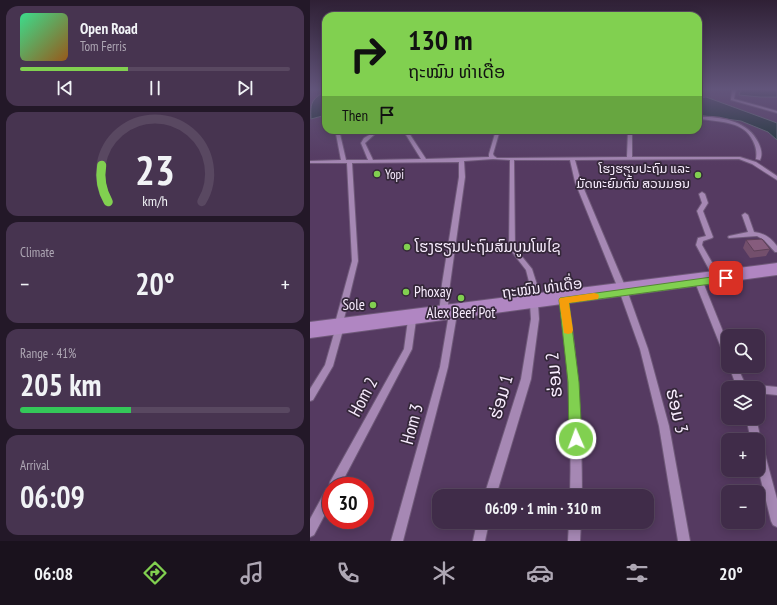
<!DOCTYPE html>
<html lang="en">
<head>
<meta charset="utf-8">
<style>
  body { margin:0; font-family:"PT Sans Narrow","Noto Sans Lao",sans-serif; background:#473450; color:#f1f3f6; height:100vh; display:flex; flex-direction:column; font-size:15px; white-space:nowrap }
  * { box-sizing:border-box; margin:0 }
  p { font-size:13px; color:#aea7b4 }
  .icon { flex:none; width:22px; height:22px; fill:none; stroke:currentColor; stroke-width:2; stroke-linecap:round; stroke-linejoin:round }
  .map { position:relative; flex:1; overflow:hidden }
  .sheet { display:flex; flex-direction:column; gap:6px; padding:6px; background:#231828; width:310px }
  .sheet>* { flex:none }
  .top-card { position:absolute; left:12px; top:12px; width:380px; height:122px; border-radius:12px; box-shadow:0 2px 10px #0003,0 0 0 1px #594861; background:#81d050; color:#111; overflow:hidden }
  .fabs { position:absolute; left:411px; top:329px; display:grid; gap:8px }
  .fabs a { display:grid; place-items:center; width:44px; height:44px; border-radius:8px; background:#402c49; box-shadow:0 2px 10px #0003,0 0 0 1px #594861; font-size:20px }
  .speed { position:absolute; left:12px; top:477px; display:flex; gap:8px; font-size:20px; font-weight:700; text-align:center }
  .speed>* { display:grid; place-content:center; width:52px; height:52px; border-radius:50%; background:#402c49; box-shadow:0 2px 10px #0003,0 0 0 1px #594861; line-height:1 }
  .speed .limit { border:6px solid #d22; background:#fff; color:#111 }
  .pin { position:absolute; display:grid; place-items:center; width:34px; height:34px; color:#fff; margin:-17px; border-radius:8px; box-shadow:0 2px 6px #0006 }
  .me { position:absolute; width:44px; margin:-22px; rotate:358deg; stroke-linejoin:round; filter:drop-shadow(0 0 3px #0008) }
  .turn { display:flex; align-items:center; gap:14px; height:84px; padding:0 20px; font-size:18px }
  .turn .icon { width:52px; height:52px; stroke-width:2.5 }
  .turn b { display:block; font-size:28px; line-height:34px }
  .then { display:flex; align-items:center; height:38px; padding:0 20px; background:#0003; gap:8px; font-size:15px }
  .big { font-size:30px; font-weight:700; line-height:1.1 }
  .sheet .tile { flex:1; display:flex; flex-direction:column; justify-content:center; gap:6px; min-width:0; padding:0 14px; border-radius:12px; background:#473450 }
  .sheet .dial { align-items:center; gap:0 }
  .dial svg { height:104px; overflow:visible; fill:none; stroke:#594861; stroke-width:7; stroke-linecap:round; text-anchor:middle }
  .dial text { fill:#f1f3f6; stroke:none }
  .song { display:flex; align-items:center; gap:12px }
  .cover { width:48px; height:48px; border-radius:6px; background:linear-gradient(135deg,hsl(150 70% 55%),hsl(30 70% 35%)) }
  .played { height:4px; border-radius:2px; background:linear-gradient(90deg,#81d050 40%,#594861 40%) }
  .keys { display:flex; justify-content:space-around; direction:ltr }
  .heat { display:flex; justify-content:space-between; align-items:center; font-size:22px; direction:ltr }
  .charge { height:6px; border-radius:3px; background:linear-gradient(90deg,#34c759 41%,#594861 0) }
  .trip { position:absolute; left:122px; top:489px; width:222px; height:40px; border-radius:12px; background:#402c49; box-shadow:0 2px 10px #0003,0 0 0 1px #594861; font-weight:700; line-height:40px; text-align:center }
  .menu { display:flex; height:64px; justify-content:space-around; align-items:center; background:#1a121d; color:#aea7b4 }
  .menu .icon { width:28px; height:28px }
  .menu .current { color:#81d050 }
  .menu b { font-size:18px; color:#f1f3f6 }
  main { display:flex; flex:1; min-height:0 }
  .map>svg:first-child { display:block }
  .water { fill:#173131; stroke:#5a696e }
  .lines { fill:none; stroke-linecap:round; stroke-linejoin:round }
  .minor-casing { stroke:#6f5979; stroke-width:2 }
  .major-casing { stroke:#6f5979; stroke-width:2 }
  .minor { fill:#a688b4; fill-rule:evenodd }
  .major { fill:#b086c2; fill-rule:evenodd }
  .wall { fill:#734f6c }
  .building { fill:#865c7d; stroke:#5e4058 }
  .route { fill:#81d050; stroke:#548734 }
  .slow { fill:#f59e0b }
  .poi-dot { fill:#81d050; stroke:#342739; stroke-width:1.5 }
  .labels { text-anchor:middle; stroke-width:3.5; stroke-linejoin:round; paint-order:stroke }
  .far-poi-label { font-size:13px; fill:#f8ecfe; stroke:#342739; text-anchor:end }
  .poi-label { font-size:15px; fill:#f8ecfe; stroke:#342739; text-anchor:start }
  .street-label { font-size:15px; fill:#f8ecfe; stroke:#342739 }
  .near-street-label { font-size:18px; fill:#f8ecfe; stroke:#342739 }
</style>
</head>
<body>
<main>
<section class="sheet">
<div class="tile">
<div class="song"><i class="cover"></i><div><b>Open Road</b><p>Tom Ferris</p></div></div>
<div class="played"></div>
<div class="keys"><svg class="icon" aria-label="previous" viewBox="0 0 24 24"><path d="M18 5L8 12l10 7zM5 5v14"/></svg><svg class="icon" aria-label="pause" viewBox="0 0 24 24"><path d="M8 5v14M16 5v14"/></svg><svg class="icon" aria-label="next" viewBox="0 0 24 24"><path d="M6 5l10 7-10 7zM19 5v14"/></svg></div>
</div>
<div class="tile dial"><svg viewBox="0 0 100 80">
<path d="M14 69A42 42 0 1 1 86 69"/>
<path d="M14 69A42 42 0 0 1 9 41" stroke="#81d050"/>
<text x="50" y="56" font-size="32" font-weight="700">23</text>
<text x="50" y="72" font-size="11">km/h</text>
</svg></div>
<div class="tile"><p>Climate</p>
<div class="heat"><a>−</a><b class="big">20°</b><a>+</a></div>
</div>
<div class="tile"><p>Range · 41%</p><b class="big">205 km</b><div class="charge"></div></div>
<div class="tile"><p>Arrival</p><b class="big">06:09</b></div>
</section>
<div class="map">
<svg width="467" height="541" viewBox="0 0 467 541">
  <rect width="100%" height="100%" fill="#553a61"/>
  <g class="water">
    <polygon points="431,89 467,90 467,97 450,97 429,95"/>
    <path d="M16 91V115L1 119C0 102 2 99 16 91Z"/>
    <polygon points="396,97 467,123 467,140 458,132 431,121 394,116 388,114 388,98"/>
  </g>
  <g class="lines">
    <defs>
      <g id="minor">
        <polygon points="422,89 426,89 424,99 467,111 467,113 421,100"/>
        <path d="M390 117C410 116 438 121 448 142 451 148 453 154 450 160L446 159C447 152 446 147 443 141 434 121 410 122 391 119L389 118Z"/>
        <polygon points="60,130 64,130 65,134 55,143 63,160 111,159 93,130 97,130 116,159 179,157 179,154 186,130 190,130 183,154 184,156 187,158 317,157 318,130 322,130 322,157 430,157 446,162 467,176 467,180 442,164 429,159 265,160 271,182 315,286 314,288 308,288 307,286 265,182 260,160 204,160 205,248 222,269 231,297 230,299 224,299 223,297 216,270 199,248 200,160 183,159 154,161 155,177 140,284 137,315 136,317 133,318 130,317 129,315 132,284 149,177 149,162 42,163 48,261 33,323 32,325 29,326 26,325 25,323 42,261 37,163 0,163 0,161 31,160 26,134 28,133 30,134 36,160 58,160 51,143 54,138 61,134"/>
        <polygon points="392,192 395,194 398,203 393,211 403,237 402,238 393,241 392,245 408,273 404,276 402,275 386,245 388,238 396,236 387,211 392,203 389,194"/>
        <path d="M435 213 438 215 444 232C454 233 461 238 467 246V252H465L454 240 447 236 419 238 418 237 419 236 438 232 432 215Z"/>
        <polygon points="389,279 392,280 393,282 418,344 418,359 415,358 414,355 385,282 386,280"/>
        <polygon points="314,290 317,291 318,293 338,349 359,426 380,541 368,541 349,426 330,349 310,293 311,291"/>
        <path d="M254 297 257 298 258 300C268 365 272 430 272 496H260C262 430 259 365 250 300L251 298Z"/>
        <polygon points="224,301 227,302 228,304 229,319 221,379 186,496 174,496 211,379 221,319 220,304 221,302"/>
        <polygon points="143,311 146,312 147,314 138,367 93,541 81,541 130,367 139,314 140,312"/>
        <polygon points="102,317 105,318 106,320 102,349 30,486 21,486 21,503 4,535 0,537 0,519 17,488 19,487 20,482 94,349 98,320 99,318"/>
        <polygon points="29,327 32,328 33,330 23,366 3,400 0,401 0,389 15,365 25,330 26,328"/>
        <polygon points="419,366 427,366 437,388 427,388"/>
        <polygon points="448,385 467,387 467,395 448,393 448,388 444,388 445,386"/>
        <polygon points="436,418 446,418 451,440 450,443 452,443 453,447 467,499 467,527 463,525 461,521 448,468 448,440 441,440"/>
        <polygon points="167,522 179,522 175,541 163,541"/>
        <polygon points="259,522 271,522 270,541 258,541"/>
      </g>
      <polygon id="major" points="467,263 467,275 0,338 0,322"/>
    </defs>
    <use href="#minor" class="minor-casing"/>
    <use href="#major" class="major-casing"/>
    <use href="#minor" class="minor"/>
    <use href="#major" class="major"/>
  </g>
  <polygon class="wall" points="436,240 460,249 456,256 440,258 433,248"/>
  <polygon class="building" points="452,239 460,249 444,251 436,240"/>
  <linearGradient id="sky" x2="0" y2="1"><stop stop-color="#2f2035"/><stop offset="0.54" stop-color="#62557b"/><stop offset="1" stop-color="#62557b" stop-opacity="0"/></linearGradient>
  <rect width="467" height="165" fill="url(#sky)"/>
  <polygon class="route" points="416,275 421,278 416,282 259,303 269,382 272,439 270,444 266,446 261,444 259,439 258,382 249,300 250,298"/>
  <polygon class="slow" points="284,293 288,294 289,296 288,299 259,303 263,330 262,333 258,334 254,333 249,300 250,298"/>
  <g class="poi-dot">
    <circle cx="67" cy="174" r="4"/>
    <circle cx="388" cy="175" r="4"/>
    <circle cx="97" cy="247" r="4"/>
    <circle cx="96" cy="292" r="4"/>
    <circle cx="151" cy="298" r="4"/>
    <circle cx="63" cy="305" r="4"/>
  </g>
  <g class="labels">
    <g class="far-poi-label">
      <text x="380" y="173">ໂຮງຮຽນປະຖົມ ແລະ<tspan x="380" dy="15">ມັດທະຍົມຕົ້ນ ສວນມອນ</tspan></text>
      <text x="75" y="179" text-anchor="start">Yopi</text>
    </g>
    <g class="poi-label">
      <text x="105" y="252">ໂຮງຮຽນປະຖົມສົມບູນໂພໄຊ</text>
      <text x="104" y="297">Phoxay</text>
      <text x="55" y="310" text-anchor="end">Sole</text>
      <text x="151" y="318" text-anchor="middle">Alex Beef Pot</text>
    </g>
    <g class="street-label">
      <text transform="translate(232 288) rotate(-7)" y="5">ຖະໝົນ ທ່າເດື່ອ</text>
    </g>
    <g class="near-street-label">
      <text transform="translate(244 375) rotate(-95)" y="6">ຮ່ອມ 2</text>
      <text transform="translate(53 397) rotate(-62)" y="6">Hom 2</text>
      <text transform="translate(191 397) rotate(-74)" y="6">ຮ່ອມ 1</text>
      <text transform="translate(367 411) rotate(77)" y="6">ຮ່ອມ 3</text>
      <text transform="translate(102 424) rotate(-75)" y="6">Hom 3</text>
    </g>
  </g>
</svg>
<div class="fabs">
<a><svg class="icon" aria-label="search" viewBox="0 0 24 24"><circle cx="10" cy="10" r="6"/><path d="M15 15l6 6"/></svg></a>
<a><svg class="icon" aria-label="layers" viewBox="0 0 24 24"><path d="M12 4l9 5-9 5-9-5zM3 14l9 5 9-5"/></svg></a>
<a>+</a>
<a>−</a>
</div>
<div class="speed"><div class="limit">30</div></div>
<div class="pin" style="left:416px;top:278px;background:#d93025"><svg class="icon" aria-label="arrive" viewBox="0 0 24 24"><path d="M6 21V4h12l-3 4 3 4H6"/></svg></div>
<svg class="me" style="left:266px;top:439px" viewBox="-20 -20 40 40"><circle r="17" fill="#81d050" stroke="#fff" stroke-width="3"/><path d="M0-11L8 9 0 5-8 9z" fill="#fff"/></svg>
<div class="trip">06:09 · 1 min · 310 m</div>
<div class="top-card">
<div class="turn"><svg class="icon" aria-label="right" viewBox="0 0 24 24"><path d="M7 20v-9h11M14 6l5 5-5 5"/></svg><div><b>130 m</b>ຖະໝົນ ທ່າເດື່ອ</div></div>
<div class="then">Then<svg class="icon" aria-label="arrive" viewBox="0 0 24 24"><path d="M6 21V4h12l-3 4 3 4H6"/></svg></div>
</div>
</div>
</main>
<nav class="menu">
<b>06:08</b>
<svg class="icon current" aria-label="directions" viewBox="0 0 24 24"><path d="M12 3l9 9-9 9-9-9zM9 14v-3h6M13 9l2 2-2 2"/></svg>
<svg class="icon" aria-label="music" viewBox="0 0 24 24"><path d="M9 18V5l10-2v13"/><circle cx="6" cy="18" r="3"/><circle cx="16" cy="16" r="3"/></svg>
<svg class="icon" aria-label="phone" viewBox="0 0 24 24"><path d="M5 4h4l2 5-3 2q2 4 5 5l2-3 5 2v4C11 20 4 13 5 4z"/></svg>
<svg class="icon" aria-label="climate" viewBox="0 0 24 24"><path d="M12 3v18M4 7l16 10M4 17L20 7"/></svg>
<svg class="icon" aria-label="car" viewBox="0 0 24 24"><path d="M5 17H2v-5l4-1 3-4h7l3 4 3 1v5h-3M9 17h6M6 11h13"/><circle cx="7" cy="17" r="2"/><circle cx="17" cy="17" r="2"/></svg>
<svg class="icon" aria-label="filters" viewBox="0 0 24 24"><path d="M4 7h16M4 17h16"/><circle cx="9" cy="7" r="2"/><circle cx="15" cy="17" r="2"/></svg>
<b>20°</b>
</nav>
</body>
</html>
